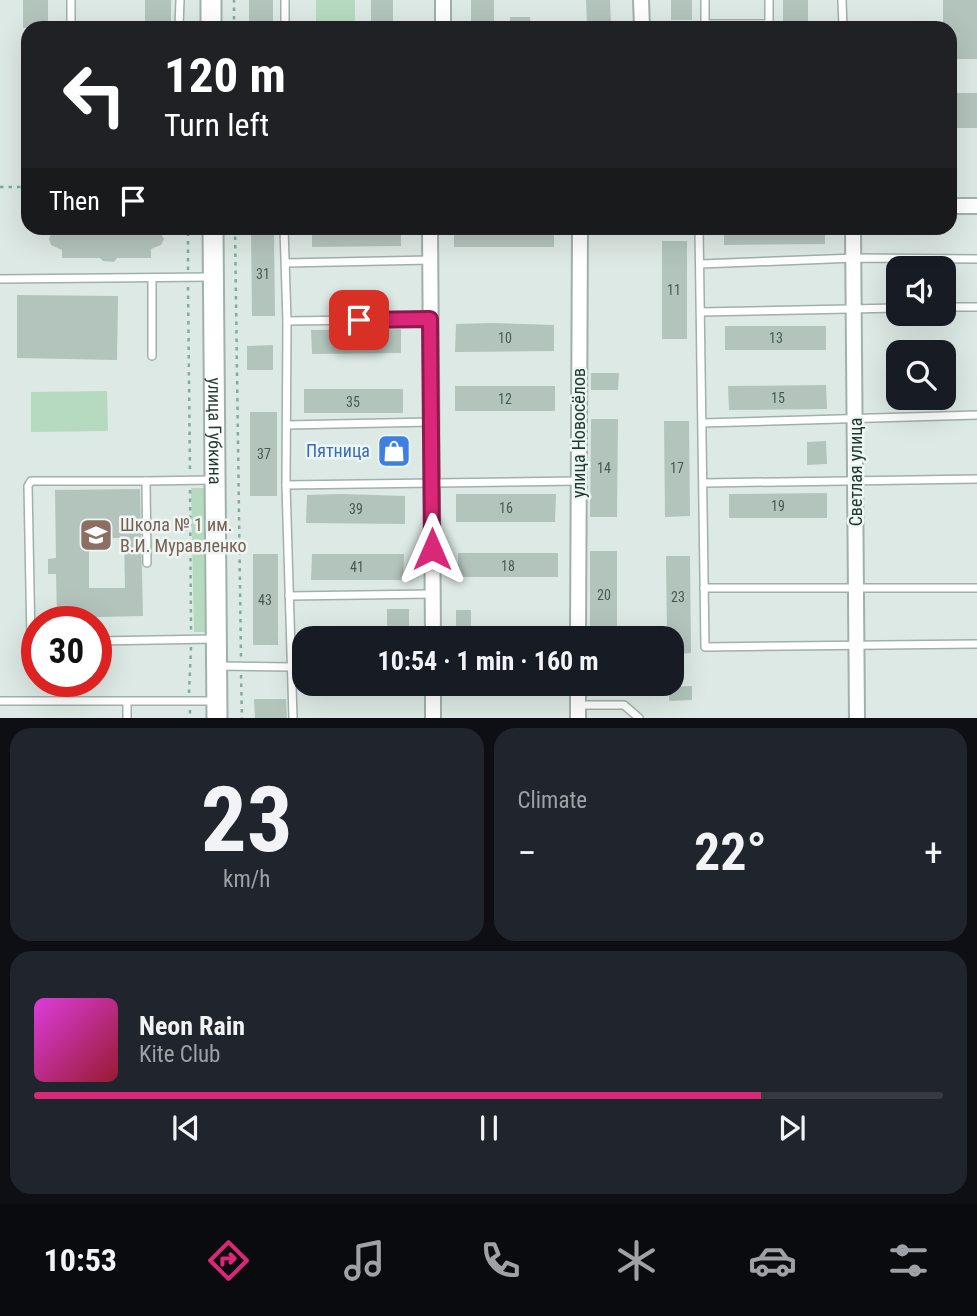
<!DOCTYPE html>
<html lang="en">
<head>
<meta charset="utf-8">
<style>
  body { margin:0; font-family:"Roboto Condensed",sans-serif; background:#20242c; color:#f1f3f6; height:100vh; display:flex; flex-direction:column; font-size:26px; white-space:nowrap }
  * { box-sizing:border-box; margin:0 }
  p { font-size:23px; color:#9ea1a6 }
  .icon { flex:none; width:38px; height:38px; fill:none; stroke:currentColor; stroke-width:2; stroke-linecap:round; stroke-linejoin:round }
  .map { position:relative; height:718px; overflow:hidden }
  .panel { display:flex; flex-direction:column; gap:10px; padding:10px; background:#0d0f14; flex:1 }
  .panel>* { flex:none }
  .top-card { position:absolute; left:21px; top:21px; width:936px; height:214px; border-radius:21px; box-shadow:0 7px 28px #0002; background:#202124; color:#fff; overflow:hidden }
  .buttons { position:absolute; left:886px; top:256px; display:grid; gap:14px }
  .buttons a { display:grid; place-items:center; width:70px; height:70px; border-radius:14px; background:#171b24; box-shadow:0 7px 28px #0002; font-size:35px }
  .speed { position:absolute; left:21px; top:606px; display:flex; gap:14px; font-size:35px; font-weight:700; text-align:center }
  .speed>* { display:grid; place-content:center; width:91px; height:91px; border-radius:50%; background:#171b24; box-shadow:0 7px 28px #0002; line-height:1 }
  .speed .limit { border:10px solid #d22; background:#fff; color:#111 }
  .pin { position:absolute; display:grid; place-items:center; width:60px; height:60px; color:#fff; margin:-30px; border-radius:14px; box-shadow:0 4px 10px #0006 }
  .me { position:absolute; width:77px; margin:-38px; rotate:0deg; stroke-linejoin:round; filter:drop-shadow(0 0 5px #0008) }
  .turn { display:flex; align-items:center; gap:24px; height:147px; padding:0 28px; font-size:32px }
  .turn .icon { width:91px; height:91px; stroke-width:2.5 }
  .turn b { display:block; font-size:49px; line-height:60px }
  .then { display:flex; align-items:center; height:66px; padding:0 28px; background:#0003; gap:14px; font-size:26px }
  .big { font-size:52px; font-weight:700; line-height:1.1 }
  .panel .tile { flex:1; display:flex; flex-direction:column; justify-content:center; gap:10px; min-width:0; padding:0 24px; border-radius:21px; background:#20242c }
  .panel .dial { align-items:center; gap:0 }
  .dial b { font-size:91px; line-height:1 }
  .song { display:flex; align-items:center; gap:21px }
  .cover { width:84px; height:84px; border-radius:10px; background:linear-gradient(135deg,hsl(300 70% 55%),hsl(350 70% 35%)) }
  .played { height:7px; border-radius:4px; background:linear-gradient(90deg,#db2777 80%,#363941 80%) }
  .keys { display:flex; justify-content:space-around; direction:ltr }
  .heat { display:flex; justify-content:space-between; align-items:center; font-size:38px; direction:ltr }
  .panel .tiles { flex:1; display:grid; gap:10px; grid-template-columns:1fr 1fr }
  .tile:last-child { grid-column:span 2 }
  .trip { position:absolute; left:292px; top:626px; width:392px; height:70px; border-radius:21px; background:#171b24; box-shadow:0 7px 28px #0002; font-weight:700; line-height:70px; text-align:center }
  .tab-bar { display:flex; height:112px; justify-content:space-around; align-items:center; background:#090b0e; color:#9ea1a6 }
  .tab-bar .icon { width:49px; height:49px }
  .tab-bar .selected { color:#db2777 }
  .tab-bar b { font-size:32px; color:#f1f3f6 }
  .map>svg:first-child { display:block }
  .green { fill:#b6dabf }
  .building { fill:#b3c4bd; fill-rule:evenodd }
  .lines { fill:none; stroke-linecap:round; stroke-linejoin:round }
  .service-casing { stroke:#a0b0ab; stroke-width:10 }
  .minor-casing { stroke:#a0b0ab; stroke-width:18 }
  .tertiary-casing { stroke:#a0b0ab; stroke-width:23 }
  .path { stroke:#7eac9d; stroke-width:2.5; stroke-dasharray:3.5 5; stroke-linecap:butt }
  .service { stroke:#fff; stroke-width:7 }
  .minor { stroke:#fff; stroke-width:14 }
  .tertiary { stroke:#fff; stroke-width:19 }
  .route-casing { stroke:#8e194d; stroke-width:18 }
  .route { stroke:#db2777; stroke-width:12 }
  .labels { text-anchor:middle; stroke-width:5; stroke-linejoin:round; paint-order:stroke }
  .number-label { font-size:14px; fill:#445b54 }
  .street-label { font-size:18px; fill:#1f3831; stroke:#edf6f2 }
  .shop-label { font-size:18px; fill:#366cbe; stroke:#edf6f2; text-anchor:end }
  .education-label { font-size:18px; fill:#785e54; stroke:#edf6f2; text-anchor:start }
</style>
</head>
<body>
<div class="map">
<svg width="977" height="718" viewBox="0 0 977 718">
  <rect width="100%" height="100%" fill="#dde9e4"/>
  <g class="green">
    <polygon points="316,0 355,0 355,27 316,28"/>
    <polygon points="107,391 108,431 31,432 31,392"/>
    <polygon points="191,488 204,488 205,632 194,632"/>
  </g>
  <g class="building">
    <rect x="23" y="0" width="25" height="28"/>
    <rect x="145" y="0" width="26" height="28"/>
    <rect x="249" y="0" width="24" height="28"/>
    <rect x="371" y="0" width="22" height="28"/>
    <rect x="471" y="0" width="23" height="25"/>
    <polygon points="586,0 610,0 611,24 587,24"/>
    <rect x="671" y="0" width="21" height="20"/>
    <rect x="783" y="0" width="25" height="27"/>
    <polygon points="943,0 977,0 977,59 950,59 950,28 943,28"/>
    <polygon points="510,17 530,17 531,28 510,28"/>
    <rect x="952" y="93" width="25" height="35"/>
    <polygon points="62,228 148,228 161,233 164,239 161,245 151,249 151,258 117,258 114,262 103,261 100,258 62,258 62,250 51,245 49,239 51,233"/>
    <polygon points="312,228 401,228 401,246 312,247"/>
    <rect x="454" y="228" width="100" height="19"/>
    <polygon points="724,228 825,228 825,244 724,245"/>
    <polygon points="251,232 274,232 275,316 252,316"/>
    <rect x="662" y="241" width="25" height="98"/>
    <polygon points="17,295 118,296 117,360 17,358"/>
    <polygon points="492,323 554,325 554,351 455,352 456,324"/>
    <rect x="725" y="326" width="101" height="24"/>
    <polygon points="401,329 401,353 312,354 311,330"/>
    <polygon points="273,345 273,370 247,370 247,346"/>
    <polygon points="591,373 619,373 618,390 591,390"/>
    <polygon points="826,385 827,409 729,410 728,386"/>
    <rect x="455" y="386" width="100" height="25"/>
    <rect x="304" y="389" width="99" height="24"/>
    <rect x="250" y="412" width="27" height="84"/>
    <polygon points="591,419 618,419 617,517 590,517"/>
    <polygon points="664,421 689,421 690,516 665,517"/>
    <rect x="387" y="441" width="14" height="20"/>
    <polygon points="826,441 827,464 807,465 807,442"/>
    <path d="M140 489 143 616 57 618 56 574H48V559L56 558 55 490ZM89 538H124L125 588H89Z"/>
    <polygon points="827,493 827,518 729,518 729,494"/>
    <polygon points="343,494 405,496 405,524 306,523 307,495"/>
    <polygon points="456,494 556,494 555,522 456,522"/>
    <rect x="590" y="551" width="27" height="88"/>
    <rect x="458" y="553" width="100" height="24"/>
    <rect x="253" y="554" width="25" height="91"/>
    <polygon points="312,554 404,554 403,580 311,580"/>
    <polygon points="666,556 690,556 691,653 672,654 672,639 667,639"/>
    <rect x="387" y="609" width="22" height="18"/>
    <rect x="456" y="610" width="15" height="23"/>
    <polygon points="692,686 692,700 669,701 669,687"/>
    <polygon points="254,699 286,699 287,718 255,718"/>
  </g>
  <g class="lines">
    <defs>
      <g id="service">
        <polyline points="705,0 705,24 769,24 769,0"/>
        <polyline points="842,0 843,28"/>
        <polyline points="71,28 71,0"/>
        <polyline points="179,28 180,0"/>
        <polyline points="285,28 285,0"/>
        <polyline points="284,228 287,321 286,485 293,718"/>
        <polyline points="699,228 705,647 977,644"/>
        <polyline points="286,263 430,260"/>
        <polyline points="701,264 855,258 977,259"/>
        <polyline points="152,278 152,356"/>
        <polyline points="0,279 212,277"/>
        <polyline points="943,307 977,307"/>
        <polyline points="701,312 898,308"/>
        <polyline points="287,321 431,319"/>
        <polyline points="703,423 977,415"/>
        <polyline points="287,425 431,422"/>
        <polyline points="146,481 212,480"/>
        <polyline points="704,483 977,479"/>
        <polyline points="286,485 579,481"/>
        <polyline points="704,588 977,588"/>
        <polyline points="289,596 432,594"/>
        <polyline points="37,641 31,641 28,486 31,481 146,481 147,563"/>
        <polyline points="96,641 215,639"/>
        <polyline points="293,643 304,643"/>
        <polyline points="217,666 293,667"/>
        <polyline points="0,701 216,701"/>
        <polyline points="127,702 127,718"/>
        <polyline points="578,705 624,705 639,718"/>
      </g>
      <g id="minor">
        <polyline points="641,0 642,28"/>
        <polyline points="443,28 443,0"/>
        <polyline points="950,206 977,206"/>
        <polyline points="430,228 433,639"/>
        <polyline points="853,228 857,718"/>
        <polyline points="578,639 580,228"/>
        <polyline points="433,684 433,718"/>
        <polyline points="578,718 578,684"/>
      </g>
      <g id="tertiary">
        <polyline points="211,0 211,28"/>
        <path id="s1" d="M213 228 217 718"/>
      </g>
    </defs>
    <use href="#service" class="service-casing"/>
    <use href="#minor" class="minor-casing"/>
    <use href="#tertiary" class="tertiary-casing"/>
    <g class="path">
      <polyline points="234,28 234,0"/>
      <polyline points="0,187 28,187"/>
      <polyline points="235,228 241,658"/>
      <polyline points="188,270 188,228"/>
      <polyline points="188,287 190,473"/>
      <polyline points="190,490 191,630"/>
      <polyline points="241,675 242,718"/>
      <polyline points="189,693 191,647"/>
      <polyline points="190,710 190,718"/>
    </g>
    <use href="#service" class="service"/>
    <use href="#minor" class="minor"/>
    <use href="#tertiary" class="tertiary"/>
  </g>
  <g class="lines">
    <defs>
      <polyline id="route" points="359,320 430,319 432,549"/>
    </defs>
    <use href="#route" class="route-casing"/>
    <use href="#route" class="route"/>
  </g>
  <defs>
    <symbol id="shop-square" viewBox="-11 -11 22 22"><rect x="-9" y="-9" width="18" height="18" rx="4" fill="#3f7fe0" stroke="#edf6f2"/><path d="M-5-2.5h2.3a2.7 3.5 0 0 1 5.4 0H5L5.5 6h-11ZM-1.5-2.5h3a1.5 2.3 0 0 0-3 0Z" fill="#fff"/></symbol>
    <symbol id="school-square" viewBox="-11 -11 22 22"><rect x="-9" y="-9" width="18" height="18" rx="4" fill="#8d6e63" stroke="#edf6f2"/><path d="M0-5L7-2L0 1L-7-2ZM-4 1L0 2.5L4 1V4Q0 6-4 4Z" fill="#fff"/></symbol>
  </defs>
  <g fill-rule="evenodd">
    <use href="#shop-square" x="375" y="432" width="38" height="38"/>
    <use href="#school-square" x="77" y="516" width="38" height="38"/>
  </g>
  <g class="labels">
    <g class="number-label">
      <text x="263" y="279">31</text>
      <text x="674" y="295">11</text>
      <text x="505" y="343">10</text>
      <text x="776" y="343">13</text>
      <text x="778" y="403">15</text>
      <text x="505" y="404">12</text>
      <text x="353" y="407">35</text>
      <text x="264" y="459">37</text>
      <text x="604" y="473">14</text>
      <text x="677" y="473">17</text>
      <text x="778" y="511">19</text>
      <text x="506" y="513">16</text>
      <text x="356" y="514">39</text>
      <text x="508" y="571">18</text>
      <text x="357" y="572">41</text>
      <text x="604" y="600">20</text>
      <text x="678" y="602">23</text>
      <text x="265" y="605">43</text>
    </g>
    <g class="street-label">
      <text dy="6" stroke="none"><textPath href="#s1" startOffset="203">улица Губкина</textPath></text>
      <text transform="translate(579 433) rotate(-90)" y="6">улица Новосёлов</text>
      <text transform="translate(856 472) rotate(-90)" y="6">Светлая улица</text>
    </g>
    <g class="shop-label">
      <text x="370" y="457">Пятница</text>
    </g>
    <g class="education-label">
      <text x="120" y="531">Школа № 1 им.<tspan x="120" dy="21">В.И. Муравленко</tspan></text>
    </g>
  </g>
</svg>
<div class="buttons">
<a><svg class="icon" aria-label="sound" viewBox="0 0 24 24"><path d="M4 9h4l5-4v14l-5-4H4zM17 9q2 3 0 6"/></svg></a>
<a><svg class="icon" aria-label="search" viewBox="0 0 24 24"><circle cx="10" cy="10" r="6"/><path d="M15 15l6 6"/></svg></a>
</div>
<div class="speed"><div class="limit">30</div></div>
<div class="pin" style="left:359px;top:320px;background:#d93025"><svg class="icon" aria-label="arrive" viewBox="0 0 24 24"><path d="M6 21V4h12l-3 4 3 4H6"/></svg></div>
<svg class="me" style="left:432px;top:549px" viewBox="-20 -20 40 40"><path d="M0-17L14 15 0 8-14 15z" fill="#db2777" stroke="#fff" stroke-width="4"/></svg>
<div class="trip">10:54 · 1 min · 160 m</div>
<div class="top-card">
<div class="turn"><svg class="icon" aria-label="left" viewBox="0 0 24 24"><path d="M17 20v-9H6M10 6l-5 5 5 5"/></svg><div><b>120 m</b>Turn left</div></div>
<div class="then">Then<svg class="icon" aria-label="arrive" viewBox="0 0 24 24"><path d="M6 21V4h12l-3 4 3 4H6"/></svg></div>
</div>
</div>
<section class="panel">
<div class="tiles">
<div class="tile dial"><b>23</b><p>km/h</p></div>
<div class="tile"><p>Climate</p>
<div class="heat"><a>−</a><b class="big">22°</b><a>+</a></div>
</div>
<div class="tile">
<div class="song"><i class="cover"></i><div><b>Neon Rain</b><p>Kite Club</p></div></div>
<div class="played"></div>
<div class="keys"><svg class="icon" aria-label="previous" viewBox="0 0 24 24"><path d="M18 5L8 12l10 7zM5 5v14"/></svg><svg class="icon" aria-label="pause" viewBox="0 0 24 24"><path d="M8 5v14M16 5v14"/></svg><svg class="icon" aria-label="next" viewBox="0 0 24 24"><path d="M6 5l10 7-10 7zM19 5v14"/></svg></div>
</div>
</div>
</section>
<nav class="tab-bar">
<b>10:53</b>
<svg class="icon selected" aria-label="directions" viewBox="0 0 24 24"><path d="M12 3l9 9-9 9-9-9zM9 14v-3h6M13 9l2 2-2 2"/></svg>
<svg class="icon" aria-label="music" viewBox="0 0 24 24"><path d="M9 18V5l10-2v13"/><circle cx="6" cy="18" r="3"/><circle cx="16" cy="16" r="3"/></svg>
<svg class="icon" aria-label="phone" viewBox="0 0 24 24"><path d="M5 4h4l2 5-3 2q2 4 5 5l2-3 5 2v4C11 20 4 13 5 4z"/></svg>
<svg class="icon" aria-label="climate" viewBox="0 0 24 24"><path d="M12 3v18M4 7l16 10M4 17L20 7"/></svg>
<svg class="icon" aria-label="car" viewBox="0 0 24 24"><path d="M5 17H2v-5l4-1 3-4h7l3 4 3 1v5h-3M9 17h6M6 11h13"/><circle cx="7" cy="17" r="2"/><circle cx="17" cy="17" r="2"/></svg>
<svg class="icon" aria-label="filters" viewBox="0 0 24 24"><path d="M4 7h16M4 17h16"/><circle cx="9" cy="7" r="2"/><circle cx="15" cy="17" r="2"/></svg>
</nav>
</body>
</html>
